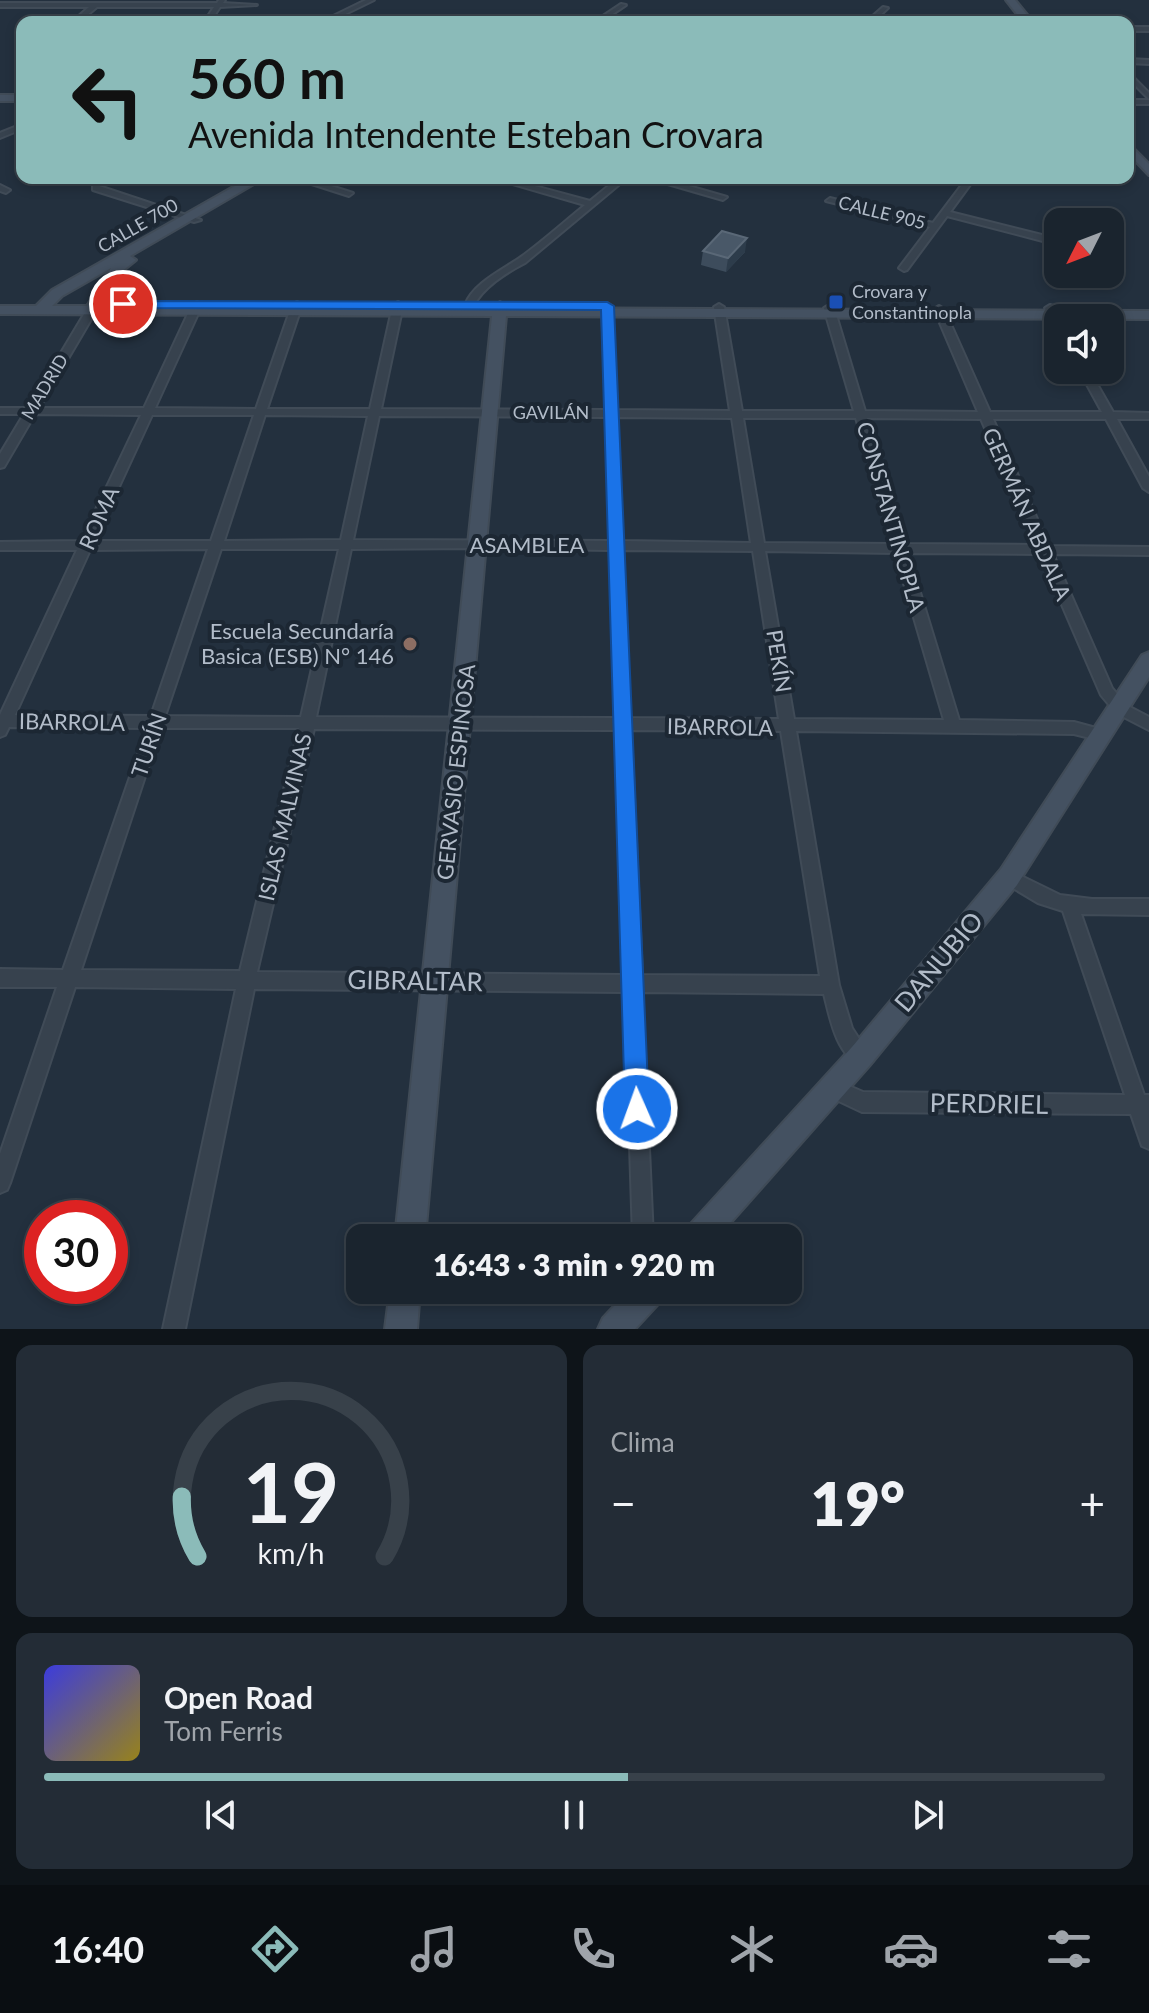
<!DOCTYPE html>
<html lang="es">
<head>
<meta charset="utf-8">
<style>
  body { margin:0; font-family:Lato,sans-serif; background:#232c36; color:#f1f3f6; height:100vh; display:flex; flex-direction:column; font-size:30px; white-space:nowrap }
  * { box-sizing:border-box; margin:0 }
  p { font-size:26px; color:#9fa4aa }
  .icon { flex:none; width:44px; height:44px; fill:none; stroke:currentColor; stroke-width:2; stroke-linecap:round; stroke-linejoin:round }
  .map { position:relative; height:1329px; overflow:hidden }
  .side { display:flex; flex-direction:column; gap:16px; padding:16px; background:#0e1419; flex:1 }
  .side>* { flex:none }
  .guide { position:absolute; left:16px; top:16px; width:1118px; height:168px; border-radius:16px; box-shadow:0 4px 12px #0003,0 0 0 2px #38414a; background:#8bbbb9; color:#111; overflow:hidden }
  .needle { width:52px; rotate:228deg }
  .controls { position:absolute; left:1044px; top:208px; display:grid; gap:16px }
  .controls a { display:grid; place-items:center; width:80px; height:80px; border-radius:16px; background:#1a242e; box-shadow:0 4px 12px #0003,0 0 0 2px #38414a; font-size:40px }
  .speed { position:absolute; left:24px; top:1200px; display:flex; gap:16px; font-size:40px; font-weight:700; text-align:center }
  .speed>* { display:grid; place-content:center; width:104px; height:104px; border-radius:50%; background:#1a242e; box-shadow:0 4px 12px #0003,0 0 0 2px #38414a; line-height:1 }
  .speed .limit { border:12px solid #d22; background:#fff; color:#111 }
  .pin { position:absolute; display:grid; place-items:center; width:68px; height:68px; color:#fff; margin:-34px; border:4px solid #fff; border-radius:50%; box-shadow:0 2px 8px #0007 }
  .me { position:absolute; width:88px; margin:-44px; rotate:358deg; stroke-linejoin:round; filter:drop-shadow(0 0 6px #0008) }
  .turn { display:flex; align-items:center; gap:28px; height:168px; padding:0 40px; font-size:36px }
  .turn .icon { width:104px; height:104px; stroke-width:2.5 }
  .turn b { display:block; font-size:56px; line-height:68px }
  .big { font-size:60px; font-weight:800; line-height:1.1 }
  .side .card { flex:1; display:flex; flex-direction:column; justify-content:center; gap:12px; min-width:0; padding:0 28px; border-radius:16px; background:#232c36 }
  .side .dial { align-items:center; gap:0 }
  .dial svg { height:208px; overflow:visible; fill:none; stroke:#38414a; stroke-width:7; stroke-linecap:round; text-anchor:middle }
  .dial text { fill:#f1f3f6; stroke:none }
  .song { display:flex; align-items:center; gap:24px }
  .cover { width:96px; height:96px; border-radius:12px; background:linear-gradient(135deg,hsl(240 70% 55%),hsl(50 70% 35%)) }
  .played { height:8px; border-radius:4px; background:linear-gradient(90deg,#8bbbb9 55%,#38414a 55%) }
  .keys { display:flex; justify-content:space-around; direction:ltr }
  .heat { display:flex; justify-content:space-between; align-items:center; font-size:44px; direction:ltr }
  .side .tiles { flex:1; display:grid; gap:16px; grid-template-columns:1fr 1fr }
  .card:last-child { grid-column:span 2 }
  .trip { position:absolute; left:346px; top:1224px; width:456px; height:80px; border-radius:16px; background:#1a242e; box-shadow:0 4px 12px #0003,0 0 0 2px #38414a; font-weight:800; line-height:80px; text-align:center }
  .menu { display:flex; height:128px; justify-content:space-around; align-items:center; background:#0a0e12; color:#9fa4aa }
  .menu .icon { width:56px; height:56px }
  .menu .selected { color:#8bbbb9 }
  .menu b { font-size:36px; color:#f1f3f6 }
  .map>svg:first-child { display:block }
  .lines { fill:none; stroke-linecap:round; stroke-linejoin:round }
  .street-casing { stroke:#404b57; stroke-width:4 }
  .secondary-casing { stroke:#404b57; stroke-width:4 }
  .street { fill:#37424e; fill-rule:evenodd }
  .secondary { fill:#445161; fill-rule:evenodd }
  .wall { fill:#3d4c5c }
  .shaded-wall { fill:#2d3c4b }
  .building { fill:#495868; stroke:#5a6877; stroke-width:2 }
  .route { fill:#1a73e8; stroke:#114b97; stroke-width:2 }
  .transit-dot { fill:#1a4fb4; stroke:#1c2733; stroke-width:3 }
  .education-dot { fill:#8d6e63; stroke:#1c2733; stroke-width:3 }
  .labels { text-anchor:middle; stroke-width:8; stroke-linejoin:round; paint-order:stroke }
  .far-street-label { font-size:18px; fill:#b2bcc9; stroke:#1c2733 }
  .far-poi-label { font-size:18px; fill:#b2bcc9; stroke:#1c2733; text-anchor:start }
  .street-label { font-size:22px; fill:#b2bcc9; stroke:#1c2733 }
  .poi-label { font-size:22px; fill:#b2bcc9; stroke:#1c2733; text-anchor:end }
  .near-street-label { font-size:26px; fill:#b2bcc9; stroke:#1c2733 }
</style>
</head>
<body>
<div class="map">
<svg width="1149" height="1329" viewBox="0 0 1149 1329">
  <rect width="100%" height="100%" fill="#23303e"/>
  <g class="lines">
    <defs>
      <g id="street">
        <polygon points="219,0 225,0 223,3 257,5 220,7 210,22 204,22 214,7 97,7 79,22 72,22 89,7 0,7 0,3 217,3"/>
        <polygon points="366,0 374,0 329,22 321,22"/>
        <polygon points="621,4 626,5 601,22 594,22"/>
        <polygon points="883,7 888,8 873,22 866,22"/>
        <rect x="1128" y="27" width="21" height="4"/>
        <polygon points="1128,59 1149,60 1149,64 1128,63"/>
        <polygon points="1128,72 1149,93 1149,99 1128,78"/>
        <rect x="1128" y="100" width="21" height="4"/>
        <polygon points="22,124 22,129 0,138 0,133"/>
        <polygon points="293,178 306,178 353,193 349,196"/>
        <path d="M492 178H505L590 201 618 178H627L525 263C507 272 482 288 473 307L470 308 465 305C473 283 504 269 521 257 543 241 564 222 585 205Z"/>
        <polygon points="647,178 661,178 727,197 723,200"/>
        <polygon points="967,178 975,178 950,212 1058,239 1058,245 947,216 907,270 904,271 899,268 930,227 826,201 830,198 933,223"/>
        <polygon points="0,185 10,190 6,193 0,191"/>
        <polygon points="93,186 99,186 201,220 194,222 93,190"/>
        <path d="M197 302 202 305 155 408 256 409 292 305 297 302 302 305 267 409H370L393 305 398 302 403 305 381 409 606 410 602 306 607 303 612 306 617 410 730 411 714 307 719 304 724 307 742 411H854L824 308 829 305 834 308 865 411 978 412 934 309 939 306 944 309 990 412H1102L1079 370H1089L1113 412 1149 413V419H1117L1149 477V492L1143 488 1106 419H993L1049 546 1149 547V555L1053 554 1112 688 1126 705 1149 717V730L1116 713 1101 695 1040 554 908 553 959 720 1074 722 1107 731 1109 735 1107 739 1102 741 1074 734 796 731 839 985 852 1028 870 1056 868 1063 861 1065C836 1055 830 1017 824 994L642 992 653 1238H633L625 992 254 989 185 1329H163L236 989 75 987 10 1183 7 1190 0 1193V1154L57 987H0V969L63 970 147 728 9 727 5 735 0 737V715L77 550H0V542L81 541 141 415 35 414 4 467 0 468V454L24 414H0V408H28L86 311 91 308 96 311 39 408H144L192 305ZM152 415H254L211 541H94ZM265 415 368 416 341 540 224 541ZM379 416 606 417 610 541 353 540ZM617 417 732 418 751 543 622 541ZM743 418H856L893 544 764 543ZM867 418 981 419 1036 545 905 544ZM475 548 610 550 616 718 316 717 351 549ZM208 549 151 716 15 715 90 550ZM221 549H339L301 717 165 716ZM623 550 753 551 779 719 630 718ZM765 551 895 553 944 720 794 719ZM161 728H299L240 971 81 970ZM314 729 616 730 624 975 257 972ZM631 730 781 731 820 976 642 975Z"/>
        <polygon points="1050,305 1053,306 1060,318 1058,318 1058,326 1054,325 1045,308"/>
        <polygon points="1009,870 1060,895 1092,899 1149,899 1149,915 1081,914 1144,1095 1149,1095 1149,1149 1142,1146 1131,1114 862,1112 826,1095 824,1088 826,1081 833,1079 863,1092 1125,1095 1063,911 1038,903 1003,882 1001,877 1003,872"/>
      </g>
      <g id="secondary">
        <polygon points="1006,0 1015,0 1033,22 1023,22"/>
        <rect x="0" y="95" width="22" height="6"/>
        <polygon points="1128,143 1149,164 1149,175 1128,153"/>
        <path d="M249 178H264L130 256 136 260 120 273 101 306 493 308 500 302 507 308 1149 311V319L506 316 425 1238H395L492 316 0 314V306H36L52 290ZM111 268 87 306H52L62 296Z"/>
        <polygon points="1149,652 1149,677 1017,885 870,1065 717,1238 682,1238 687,1228 852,1047 1001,869 1142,655"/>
        <polygon points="390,1290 420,1290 417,1329 385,1329"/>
        <polygon points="629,1290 665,1290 661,1301 635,1329 598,1329 603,1318"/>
      </g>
    </defs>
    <use href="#street" class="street-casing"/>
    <use href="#secondary" class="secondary-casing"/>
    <use href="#street" class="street"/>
    <use href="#secondary" class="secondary"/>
  </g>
  <polygon class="wall" points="703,251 745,252 726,272 701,265"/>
  <polygon class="shaded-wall" points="747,238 745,252 726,272 728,258"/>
  <polygon class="building" points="722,231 747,238 728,258 703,251"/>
  <polygon class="route" points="119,301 607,302 614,306 649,1109 646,1118 637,1121 628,1118 625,1109 601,310 123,308 117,304"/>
  <rect class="transit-dot" x="828" y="294" width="16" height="16" rx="4"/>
  <circle class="education-dot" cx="410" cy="644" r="8"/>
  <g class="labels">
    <g class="far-street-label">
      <text transform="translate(882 213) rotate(14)" y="6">CALLE 905</text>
      <text transform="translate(138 226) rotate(-30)" y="6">CALLE 700</text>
      <text transform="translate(45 387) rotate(-59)" y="6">MADRID</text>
      <text x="551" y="419">GAVILÁN</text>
    </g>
    <g class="far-poi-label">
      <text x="852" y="298">Crovara y<tspan x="852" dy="21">Constantinopla</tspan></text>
    </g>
    <g class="street-label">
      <text transform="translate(1027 514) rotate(66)" y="8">GERMÁN ABDALA</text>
      <text transform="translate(891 517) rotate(74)" y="8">CONSTANTINOPLA</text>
      <text transform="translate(99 518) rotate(-66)" y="8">ROMA</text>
      <text x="527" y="553">ASAMBLEA</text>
      <text transform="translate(779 661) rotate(81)" y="8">PEKÍN</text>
      <text transform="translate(72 722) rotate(1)" y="8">IBARROLA</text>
      <text transform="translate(720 727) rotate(1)" y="8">IBARROLA</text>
      <text transform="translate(149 745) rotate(-71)" y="8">TURÍN</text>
      <text transform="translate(456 772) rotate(-84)" y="8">GERVASIO ESPINOSA</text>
      <text transform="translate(285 817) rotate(-77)" y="8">ISLAS MALVINAS</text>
    </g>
    <g class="poi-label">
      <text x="394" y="639">Escuela Secundaría<tspan x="394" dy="25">Basica (ESB) N° 146</tspan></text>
    </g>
    <g class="near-street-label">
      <text transform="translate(939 962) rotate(-50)" y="9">DANUBIO</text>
      <text transform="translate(415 981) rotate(1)" y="9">GIBRALTAR</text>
      <text transform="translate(989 1104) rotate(1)" y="9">PERDRIEL</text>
    </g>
  </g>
</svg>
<div class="controls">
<a><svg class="needle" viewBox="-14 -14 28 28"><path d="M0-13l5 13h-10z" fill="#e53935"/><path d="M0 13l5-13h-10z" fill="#9fa4aa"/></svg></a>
<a><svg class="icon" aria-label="sound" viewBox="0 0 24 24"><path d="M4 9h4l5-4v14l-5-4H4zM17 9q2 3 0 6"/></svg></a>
</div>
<div class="speed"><div class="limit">30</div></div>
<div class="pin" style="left:123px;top:304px;background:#d93025"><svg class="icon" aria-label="arrive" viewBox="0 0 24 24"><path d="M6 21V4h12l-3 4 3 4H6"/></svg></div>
<svg class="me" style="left:637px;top:1109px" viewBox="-20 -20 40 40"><circle r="17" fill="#1a73e8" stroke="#fff" stroke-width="3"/><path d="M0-11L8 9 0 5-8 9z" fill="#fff"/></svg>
<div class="trip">16:43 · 3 min · 920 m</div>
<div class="guide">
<div class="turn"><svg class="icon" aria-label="left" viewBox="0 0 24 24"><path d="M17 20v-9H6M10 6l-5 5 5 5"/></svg><div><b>560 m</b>Avenida Intendente Esteban Crovara</div></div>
</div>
</div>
<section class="side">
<div class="tiles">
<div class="card dial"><svg viewBox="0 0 100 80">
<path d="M14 69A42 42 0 1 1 86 69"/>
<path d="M14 69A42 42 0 0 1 8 46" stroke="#8bbbb9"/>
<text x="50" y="56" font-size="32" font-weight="700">19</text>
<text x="50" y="72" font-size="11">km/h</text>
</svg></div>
<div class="card"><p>Clima</p>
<div class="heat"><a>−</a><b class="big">19°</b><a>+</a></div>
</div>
<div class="card">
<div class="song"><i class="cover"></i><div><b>Open Road</b><p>Tom Ferris</p></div></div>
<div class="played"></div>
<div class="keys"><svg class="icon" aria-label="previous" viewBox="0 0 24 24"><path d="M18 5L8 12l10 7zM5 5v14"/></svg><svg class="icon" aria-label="pause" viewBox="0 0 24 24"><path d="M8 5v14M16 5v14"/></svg><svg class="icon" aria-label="next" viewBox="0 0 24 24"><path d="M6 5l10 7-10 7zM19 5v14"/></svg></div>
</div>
</div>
</section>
<nav class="menu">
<b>16:40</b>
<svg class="icon selected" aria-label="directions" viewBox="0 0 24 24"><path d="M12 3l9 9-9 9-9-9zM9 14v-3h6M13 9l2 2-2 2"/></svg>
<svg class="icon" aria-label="music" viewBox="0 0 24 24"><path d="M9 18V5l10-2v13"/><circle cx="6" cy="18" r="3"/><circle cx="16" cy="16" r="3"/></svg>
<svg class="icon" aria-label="phone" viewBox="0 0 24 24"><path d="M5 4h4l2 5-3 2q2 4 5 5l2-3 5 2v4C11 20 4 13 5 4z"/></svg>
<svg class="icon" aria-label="climate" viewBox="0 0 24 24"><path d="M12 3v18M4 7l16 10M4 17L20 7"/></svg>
<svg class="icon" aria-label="car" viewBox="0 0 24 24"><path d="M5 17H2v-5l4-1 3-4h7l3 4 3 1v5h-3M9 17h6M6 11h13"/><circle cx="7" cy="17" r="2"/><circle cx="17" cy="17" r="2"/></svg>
<svg class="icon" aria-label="filters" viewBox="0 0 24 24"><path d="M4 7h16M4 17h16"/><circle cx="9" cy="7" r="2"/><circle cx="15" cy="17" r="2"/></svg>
</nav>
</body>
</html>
